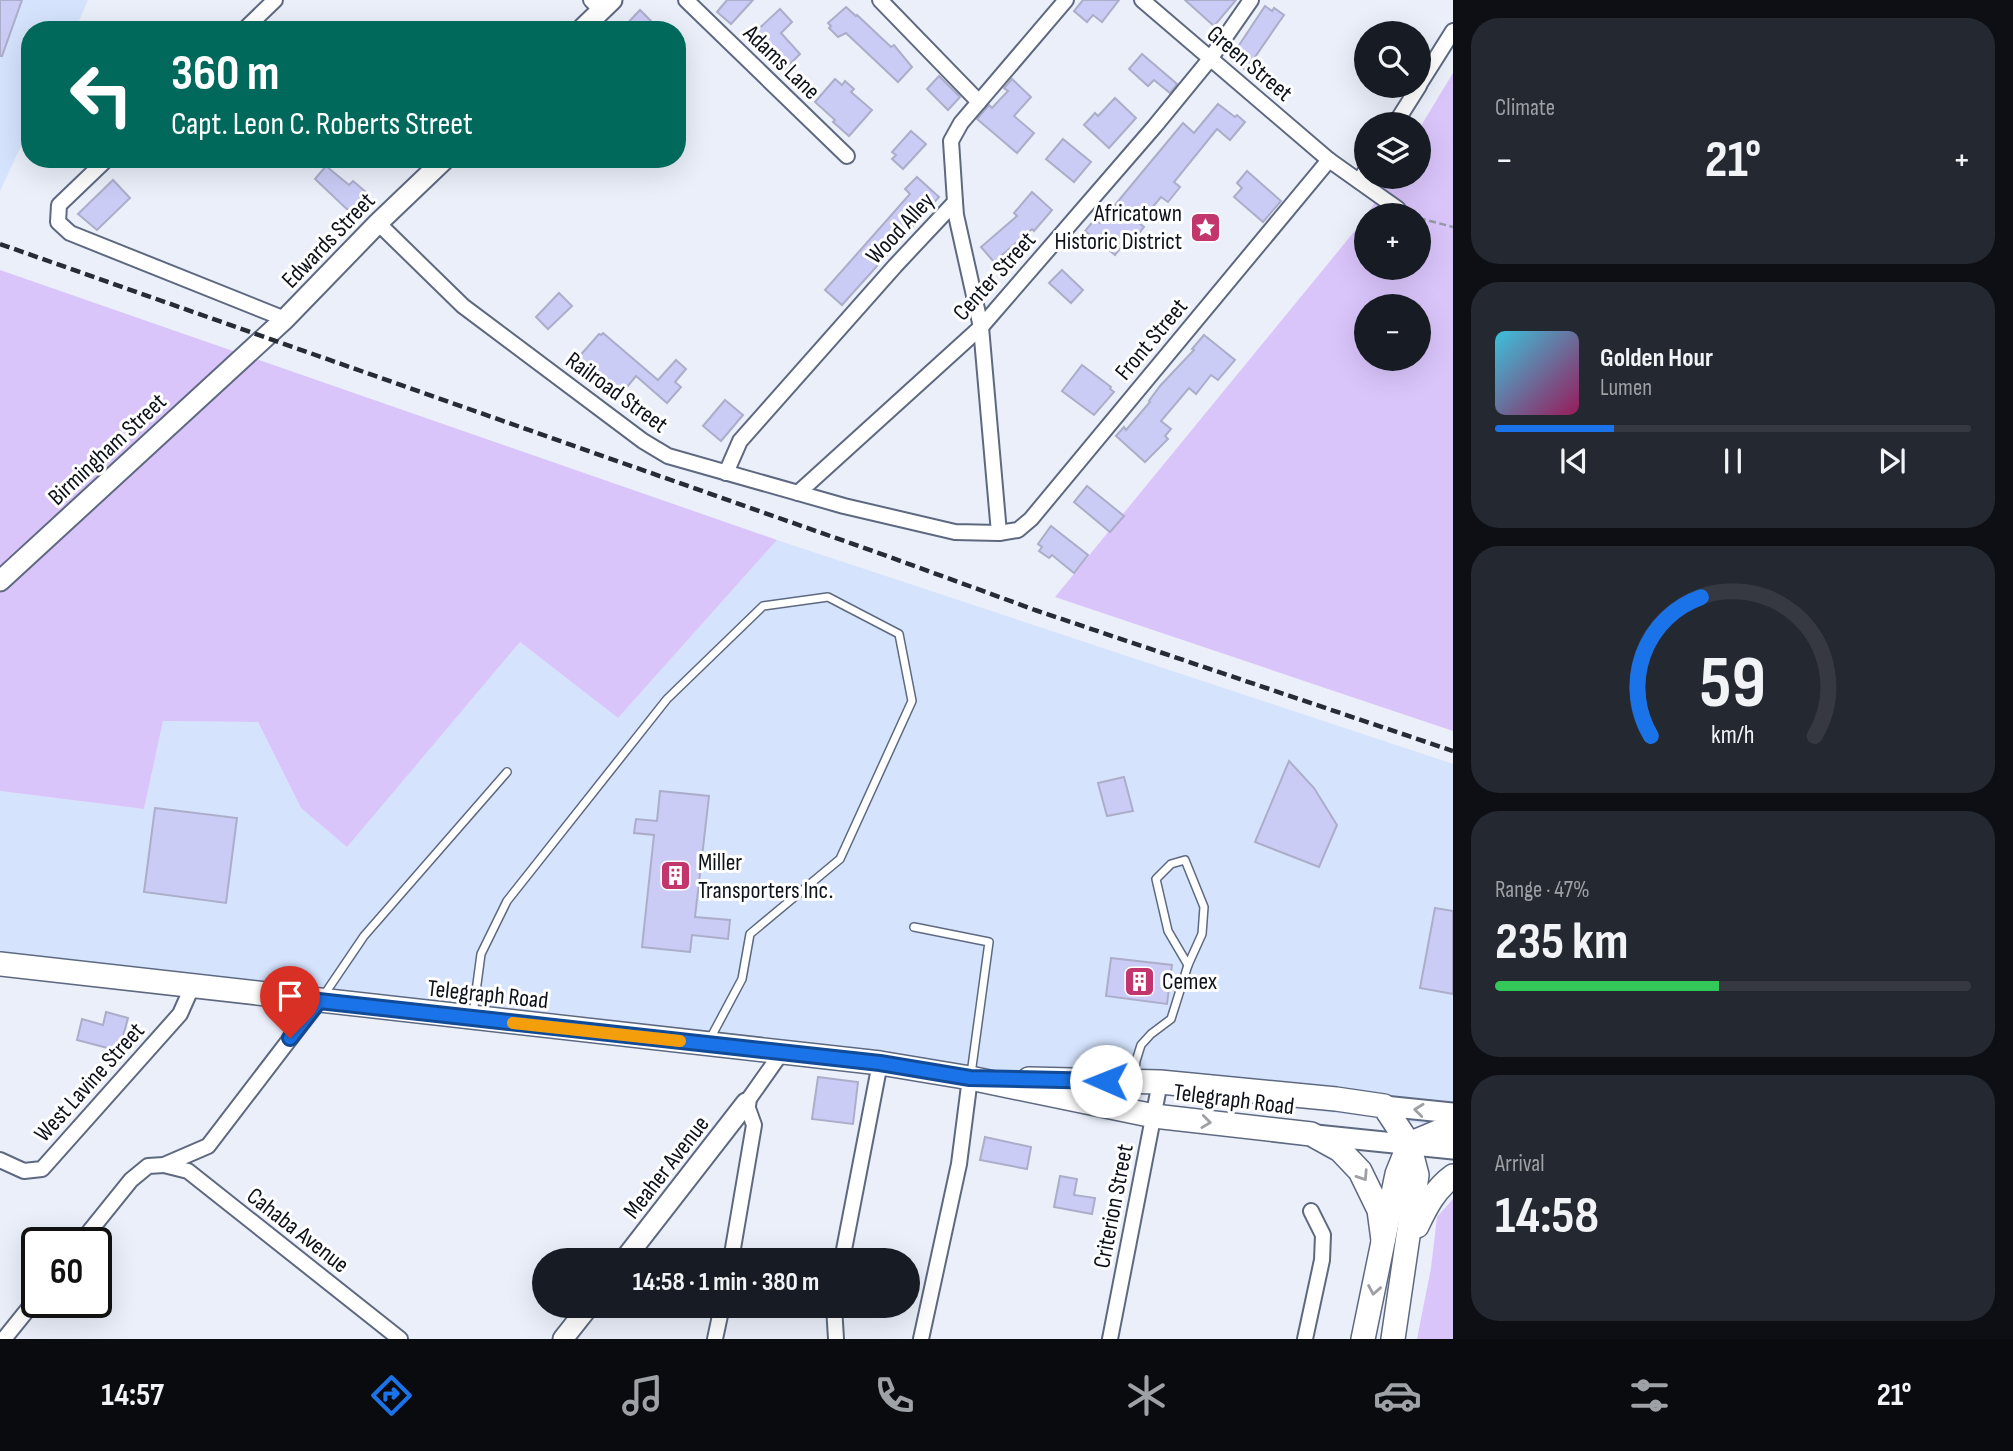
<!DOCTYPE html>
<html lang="en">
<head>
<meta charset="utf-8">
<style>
  body { margin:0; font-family:"Sofia Sans Condensed",sans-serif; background:#242831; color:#f1f3f6; height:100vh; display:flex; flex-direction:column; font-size:26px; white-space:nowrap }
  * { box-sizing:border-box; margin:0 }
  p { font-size:23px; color:#9ea1a6 }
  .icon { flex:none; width:38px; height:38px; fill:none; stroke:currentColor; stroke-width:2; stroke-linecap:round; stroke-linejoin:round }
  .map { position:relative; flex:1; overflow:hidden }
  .drawer { display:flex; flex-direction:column; gap:18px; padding:18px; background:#0d0f14; width:560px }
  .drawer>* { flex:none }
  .hud { position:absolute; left:21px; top:21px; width:665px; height:147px; border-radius:28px; box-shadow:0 7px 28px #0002; background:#00695c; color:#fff; overflow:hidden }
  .tools { position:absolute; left:1354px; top:21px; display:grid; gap:14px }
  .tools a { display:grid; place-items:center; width:77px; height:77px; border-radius:50%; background:#171b24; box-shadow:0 7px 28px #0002; font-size:35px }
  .speed { position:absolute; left:21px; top:1227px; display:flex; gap:14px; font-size:35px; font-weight:700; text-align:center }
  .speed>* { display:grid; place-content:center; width:91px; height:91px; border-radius:50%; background:#171b24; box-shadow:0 7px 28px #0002; line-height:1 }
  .speed .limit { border:4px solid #111; border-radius:10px; background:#fff; color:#111 }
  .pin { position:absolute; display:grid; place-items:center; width:60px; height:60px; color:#fff; margin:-72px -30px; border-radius:50% 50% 50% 0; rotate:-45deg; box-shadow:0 0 7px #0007 }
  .pin .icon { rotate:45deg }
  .me { position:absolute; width:77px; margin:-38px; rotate:271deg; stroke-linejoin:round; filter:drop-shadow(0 0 5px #0008) }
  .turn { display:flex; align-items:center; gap:24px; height:147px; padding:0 35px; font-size:32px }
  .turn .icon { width:91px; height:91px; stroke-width:2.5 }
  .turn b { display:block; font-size:49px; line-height:60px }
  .big { font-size:52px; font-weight:700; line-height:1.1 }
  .drawer .widget { flex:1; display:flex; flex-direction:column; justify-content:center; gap:10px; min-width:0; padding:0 24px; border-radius:28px; background:#242831 }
  .drawer .dial { align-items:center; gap:0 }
  .dial svg { height:182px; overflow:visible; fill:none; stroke:#363941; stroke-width:7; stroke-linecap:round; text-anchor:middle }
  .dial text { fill:#f1f3f6; stroke:none }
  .song { display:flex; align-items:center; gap:21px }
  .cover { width:84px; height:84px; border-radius:10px; background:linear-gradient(135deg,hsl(190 70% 55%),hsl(330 70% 35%)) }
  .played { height:7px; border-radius:4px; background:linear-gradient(90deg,#1a73e8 25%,#363941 25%) }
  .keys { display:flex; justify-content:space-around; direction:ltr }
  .heat { display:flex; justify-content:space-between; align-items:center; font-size:38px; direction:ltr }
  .charge { height:10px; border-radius:5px; background:linear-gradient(90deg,#34c759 47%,#363941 0) }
  .trip { position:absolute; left:532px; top:1248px; width:388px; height:70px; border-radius:35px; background:#171b24; box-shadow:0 7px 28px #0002; font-weight:700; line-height:70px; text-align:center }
  .tab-bar { display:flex; height:112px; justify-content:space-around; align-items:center; background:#090b0e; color:#9ea1a6 }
  .tab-bar .icon { width:49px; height:49px }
  .tab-bar .on { color:#1a73e8 }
  .tab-bar b { font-size:32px; color:#f1f3f6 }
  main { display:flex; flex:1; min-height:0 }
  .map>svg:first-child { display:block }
  .built { fill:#d5e3fd }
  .green { fill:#dac5fb; fill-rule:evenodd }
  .building { fill:#caccf6; stroke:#acadc8; stroke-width:2 }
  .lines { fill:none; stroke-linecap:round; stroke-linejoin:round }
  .lane-casing { stroke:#5e6980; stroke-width:10 }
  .street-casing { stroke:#5e6980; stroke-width:18 }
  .secondary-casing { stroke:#5e6980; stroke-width:23 }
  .primary-casing { stroke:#5e6980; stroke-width:26 }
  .path { stroke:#959aa5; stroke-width:2.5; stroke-dasharray:7 3.5; stroke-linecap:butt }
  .lane { stroke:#fff; stroke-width:7 }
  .street { stroke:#fff; stroke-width:14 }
  .secondary { stroke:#fff; stroke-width:19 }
  .primary { stroke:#fff; stroke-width:23 }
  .rail { stroke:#262b34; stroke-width:4.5; stroke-dasharray:10 5; stroke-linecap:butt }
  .oneway { stroke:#9ea0a3 }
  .route-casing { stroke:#114b97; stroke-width:18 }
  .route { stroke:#1a73e8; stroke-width:12 }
  .slow { stroke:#f59e0b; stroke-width:12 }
  .labels { text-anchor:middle; stroke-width:6; stroke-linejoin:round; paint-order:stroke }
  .street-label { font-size:24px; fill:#0c111a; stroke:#fff }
  .poi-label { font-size:24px; fill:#0c111a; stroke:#fff; text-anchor:start }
</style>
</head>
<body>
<main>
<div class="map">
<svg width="1453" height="1339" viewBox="0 0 1453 1339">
  <rect width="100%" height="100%" fill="#eaeffa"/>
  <g class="built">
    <polygon points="0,0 88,0 75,30 30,30 30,127 0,191"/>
    <polygon points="777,540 1453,764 1453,1127 0,953 0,791 144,809 163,721 258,722 301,808 347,846 520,642 618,718"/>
  </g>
  <g class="green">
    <path d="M1453 73V731L1055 597 1367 216V268H1419V215H1367L1391 177H1419V129ZM1367 306H1419V359H1367Z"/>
    <polygon points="0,270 777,540 618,718 520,642 347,847 301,808 258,722 163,721 144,809 0,791"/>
    <polygon points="1453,1199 1453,1339 1417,1339 1431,1268 1437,1217"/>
  </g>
  <g class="building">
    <polygon points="0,0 22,0 2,56 0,56"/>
    <polygon points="727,0 753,0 731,24 717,12"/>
    <polygon points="1083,0 1119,0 1102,22 1093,15 1087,22 1074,11"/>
    <polygon points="1185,0 1236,0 1214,26"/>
    <polygon points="1265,6 1272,11 1274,8 1284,15 1246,70 1230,59"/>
    <polygon points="846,7 856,16 857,15 891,47 894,45 912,67 898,82 846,33 838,37 829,28 831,26 828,23"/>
    <polygon points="780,9 792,22 781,33 800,54 784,70 751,36"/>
    <polygon points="640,10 660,30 621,30"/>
    <polygon points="1142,54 1177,84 1170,93 1154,80 1148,86 1129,69"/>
    <polygon points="939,76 960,97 948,110 927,89"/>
    <polygon points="835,79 842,85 845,81 854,89 851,92 872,110 849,136 833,122 835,120 815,102"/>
    <polygon points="1012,79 1031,97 1014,116 1034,133 1017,153 977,119 989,105 992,108 1008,91 1004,88"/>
    <polygon points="1115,98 1136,118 1109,148 1084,125 1095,113 1098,116"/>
    <polygon points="1218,104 1235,117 1237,115 1245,122 1230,140 1217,129 1174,182 1180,187 1168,202 1161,197 1139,223 1144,227 1132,242 1128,239 1115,255 1085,231 1095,219 1100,223 1183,123 1194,133"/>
    <polygon points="911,131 926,144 903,169 892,159 896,155 892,152"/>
    <polygon points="1063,139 1091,162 1074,182 1046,159"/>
    <polygon points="326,166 349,185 353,181 366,192 356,203 359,205 352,214 315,179"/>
    <polygon points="1247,171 1281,201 1263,222 1234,197 1242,188 1237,183"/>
    <polygon points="917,177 939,197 842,305 825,290 910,194 905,189"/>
    <polygon points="113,180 130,198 97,230 78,214"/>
    <polygon points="1032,192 1052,210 1034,231 1032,229 994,262 981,247 1017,216 1014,213"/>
    <polygon points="1062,270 1083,290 1071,303 1049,283"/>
    <polygon points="559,293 572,306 548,329 536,317"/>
    <polygon points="603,333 658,380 676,360 686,369 675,382 681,387 667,403 636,376 618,398 607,389 609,386 603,381 577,359 599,334 601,335"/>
    <polygon points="1204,335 1235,360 1218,380 1211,375 1196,394 1189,388 1161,421 1171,429 1165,436 1168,439 1145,462 1116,436 1124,427 1126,430 1150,402 1149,401 1160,386 1194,350 1192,349"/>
    <polygon points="1082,365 1111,387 1110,389 1114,392 1094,415 1062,391"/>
    <polygon points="725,400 743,415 721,441 703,426"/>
    <polygon points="1087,486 1124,516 1110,532 1074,502"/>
    <polygon points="1051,526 1088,555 1074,573 1052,555 1049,558 1039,551 1042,547 1038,544"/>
    <polygon points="1289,761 1314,788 1337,825 1319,867 1255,842"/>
    <polygon points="1124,777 1133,811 1107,816 1098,783"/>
    <polygon points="660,791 709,796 695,917 730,920 728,939 692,935 690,952 642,947 654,835 634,833 636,819 657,821"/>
    <polygon points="155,808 237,818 226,903 144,892"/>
    <polygon points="1435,908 1453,911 1453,994 1420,988"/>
    <polygon points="1111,958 1172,965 1167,1004 1106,996"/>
    <polygon points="106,1012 128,1018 119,1051 77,1040 82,1019 103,1025"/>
    <polygon points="818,1077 858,1082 853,1124 812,1119"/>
    <polygon points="985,1137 1031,1147 1027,1169 980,1160"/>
    <polygon points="1060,1176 1077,1179 1074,1195 1095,1198 1092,1214 1054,1207"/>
  </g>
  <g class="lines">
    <defs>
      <g id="lane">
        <polygon points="1185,860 1204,907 1202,934 1188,965 1168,931 1156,879 1171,864"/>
        <polyline points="914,927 989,942 971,1074"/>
        <polyline points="324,995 364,936 507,772"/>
        <polyline points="473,1014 481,954 507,901 667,699 763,606 828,597 899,634 912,701 840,859 750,934 742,979 710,1039"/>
        <polyline points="1134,1077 1136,1061 1141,1045 1151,1034 1171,1019 1188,965"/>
      </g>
      <g id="street">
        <polyline points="591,0 601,10"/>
        <polyline points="686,0 847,156"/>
        <polyline points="880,0 979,102"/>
        <polyline points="1142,0 1329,160 1398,209"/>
        <polyline points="244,30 275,0"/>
        <polyline points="1419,85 1453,31"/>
        <polyline points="1395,124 1419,86"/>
        <polyline points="107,159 59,205 58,222 70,233 285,319"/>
        <polyline points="1359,181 1367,169"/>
        <polyline points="955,202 956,215 981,327 999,533"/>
        <polyline points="378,223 463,306 643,441 668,456 844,506 955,532 999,533 1018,530 1031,519 1329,160"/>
        <polyline points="726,473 740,441 895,266 955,202 951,141 961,123 1066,0"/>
        <polyline points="798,493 981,327 1155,126 1210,59 1251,0"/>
        <polyline points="0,1160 24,1171 42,1169 180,1014 192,987"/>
        <polyline points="164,1165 188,1171 400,1339"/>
        <polyline points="81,1242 131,1180 148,1166 164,1165 208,1146 319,1001"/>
        <polyline points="731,1260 754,1125 746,1103 782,1052"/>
        <polyline points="842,1260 880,1063"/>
        <polyline points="834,1306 836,1339"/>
        <polyline points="4,1339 37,1298"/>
        <polyline points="715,1339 722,1306"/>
        <polyline points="921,1339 959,1164 970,1078"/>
        <polyline points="1110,1339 1160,1082"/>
        <polyline points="1305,1339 1322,1260 1323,1235 1311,1211"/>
      </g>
      <g id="secondary">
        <polyline points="581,30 612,0"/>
        <polyline points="0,581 285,319 378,223 445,159"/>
        <polyline points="1384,1106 1453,1113"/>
        <polyline points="1316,1135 1453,1149"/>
        <polyline points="624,1260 746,1103"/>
        <polyline points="563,1339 589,1306"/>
      </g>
      <g id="primary">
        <polyline points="0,964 880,1063 970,1078 1154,1116 1311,1134 1340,1150 1360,1171 1379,1210 1383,1240"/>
        <polyline points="1029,1079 1160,1082 1336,1099 1384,1106 1409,1144 1417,1175 1393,1339"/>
        <path d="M1417 1226C1426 1207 1435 1189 1453 1176"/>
        <polyline points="1363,1339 1397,1174 1409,1144 1447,1128 1453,1129"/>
      </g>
    </defs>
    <use href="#lane" class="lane-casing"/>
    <use href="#street" class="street-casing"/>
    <use href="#secondary" class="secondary-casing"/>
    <use href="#primary" class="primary-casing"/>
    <polyline class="path" points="1419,218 1453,227"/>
    <use href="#lane" class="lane"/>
    <use href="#street" class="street"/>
    <use href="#secondary" class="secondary"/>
    <use href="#primary" class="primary"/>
    <polyline class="rail" points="0,244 887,556 1035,610 1453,751"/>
  </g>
  <defs><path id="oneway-chevron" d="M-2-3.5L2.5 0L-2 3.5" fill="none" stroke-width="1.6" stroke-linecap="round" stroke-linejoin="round" transform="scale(1.75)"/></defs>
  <g class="oneway">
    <use href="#oneway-chevron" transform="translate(1419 1110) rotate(-174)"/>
    <use href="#oneway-chevron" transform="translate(1206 1122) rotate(7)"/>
    <use href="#oneway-chevron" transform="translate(1363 1176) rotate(57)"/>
    <use href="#oneway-chevron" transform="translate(1374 1290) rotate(100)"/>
  </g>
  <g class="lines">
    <defs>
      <polyline id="route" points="290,1038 319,1001 880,1063 970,1078 1106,1081"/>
    </defs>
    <use href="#route" class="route-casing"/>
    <use href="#route" class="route"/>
    <polyline class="slow" points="513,1023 680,1041"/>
  </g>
  <defs>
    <symbol id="sight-square" viewBox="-11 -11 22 22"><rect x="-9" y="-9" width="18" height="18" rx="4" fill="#c2366d" stroke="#fff"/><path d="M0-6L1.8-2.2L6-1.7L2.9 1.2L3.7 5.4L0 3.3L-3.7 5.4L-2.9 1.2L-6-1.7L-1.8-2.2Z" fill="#fff"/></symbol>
    <symbol id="building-square" viewBox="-11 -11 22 22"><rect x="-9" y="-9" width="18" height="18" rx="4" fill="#c2366d" stroke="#fff"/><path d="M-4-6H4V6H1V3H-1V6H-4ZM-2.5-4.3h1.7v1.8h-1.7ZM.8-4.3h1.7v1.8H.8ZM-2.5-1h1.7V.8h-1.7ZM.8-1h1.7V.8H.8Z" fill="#fff"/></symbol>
  </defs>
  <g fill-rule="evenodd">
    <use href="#sight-square" x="1188" y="210" width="35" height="35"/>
    <use href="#building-square" x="658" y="858" width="35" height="35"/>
    <use href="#building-square" x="1122" y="964" width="35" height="35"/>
  </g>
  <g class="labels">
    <g class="street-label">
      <text transform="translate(782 62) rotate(44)" y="8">Adams Lane</text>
      <text transform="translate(1250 63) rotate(40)" y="8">Green Street</text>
      <text transform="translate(900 228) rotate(-47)" y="8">Wood Alley</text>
      <text transform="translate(328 240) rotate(-46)" y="8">Edwards Street</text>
      <text transform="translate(994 276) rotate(-48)" y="8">Center Street</text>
      <text transform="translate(1151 339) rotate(-50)" y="8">Front Street</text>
      <text transform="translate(617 392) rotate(36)" y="8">Railroad Street</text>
      <text transform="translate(107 449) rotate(-43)" y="8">Birmingham Street</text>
      <text transform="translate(488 994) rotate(6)" y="8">Telegraph Road</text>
      <text transform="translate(89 1082) rotate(-48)" y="8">West Lavine Street</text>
      <text transform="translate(1234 1099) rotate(7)" y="8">Telegraph Road</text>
      <text transform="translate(666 1167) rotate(-52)" y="8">Meaher Avenue</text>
      <text transform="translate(1113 1206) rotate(-79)" y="8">Criterion Street</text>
      <text transform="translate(298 1230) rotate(38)" y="8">Cahaba Avenue</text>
    </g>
    <g class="poi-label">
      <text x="1182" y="221" text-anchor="end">Africatown<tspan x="1182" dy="28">Historic District</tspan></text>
      <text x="698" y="870">Miller<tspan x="698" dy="28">Transporters Inc.</tspan></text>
      <text x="1162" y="989">Cemex</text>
    </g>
  </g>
</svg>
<div class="tools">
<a><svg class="icon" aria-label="search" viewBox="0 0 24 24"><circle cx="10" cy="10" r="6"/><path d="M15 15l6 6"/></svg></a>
<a><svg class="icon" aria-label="layers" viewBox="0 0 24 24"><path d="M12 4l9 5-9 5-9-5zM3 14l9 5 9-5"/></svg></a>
<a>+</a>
<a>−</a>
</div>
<div class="speed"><div class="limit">60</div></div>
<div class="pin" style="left:290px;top:1038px;background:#d93025"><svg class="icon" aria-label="arrive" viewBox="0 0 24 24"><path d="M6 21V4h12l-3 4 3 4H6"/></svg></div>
<svg class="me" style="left:1106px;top:1081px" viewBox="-20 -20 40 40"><circle r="19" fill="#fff"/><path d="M0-13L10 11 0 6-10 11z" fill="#1a73e8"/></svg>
<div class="trip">14:58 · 1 min · 380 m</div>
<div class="hud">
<div class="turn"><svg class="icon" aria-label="left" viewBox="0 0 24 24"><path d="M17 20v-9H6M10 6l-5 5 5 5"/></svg><div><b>360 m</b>Capt. Leon C. Roberts Street</div></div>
</div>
</div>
<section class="drawer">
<div class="widget"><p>Climate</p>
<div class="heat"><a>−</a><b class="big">21°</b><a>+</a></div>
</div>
<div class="widget">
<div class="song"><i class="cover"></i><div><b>Golden Hour</b><p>Lumen</p></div></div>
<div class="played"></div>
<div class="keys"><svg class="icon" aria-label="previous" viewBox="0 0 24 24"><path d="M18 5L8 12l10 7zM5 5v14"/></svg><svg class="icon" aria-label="pause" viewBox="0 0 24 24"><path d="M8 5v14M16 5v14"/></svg><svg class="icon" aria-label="next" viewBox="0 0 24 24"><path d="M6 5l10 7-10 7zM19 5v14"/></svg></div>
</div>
<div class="widget dial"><svg viewBox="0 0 100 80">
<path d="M14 69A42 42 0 1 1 86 69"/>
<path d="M14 69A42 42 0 0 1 36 8" stroke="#1a73e8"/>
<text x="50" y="56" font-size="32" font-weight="700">59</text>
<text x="50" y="72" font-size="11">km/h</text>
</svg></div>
<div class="widget"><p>Range · 47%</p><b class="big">235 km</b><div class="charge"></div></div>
<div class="widget"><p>Arrival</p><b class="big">14:58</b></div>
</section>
</main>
<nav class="tab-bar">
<b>14:57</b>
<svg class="icon on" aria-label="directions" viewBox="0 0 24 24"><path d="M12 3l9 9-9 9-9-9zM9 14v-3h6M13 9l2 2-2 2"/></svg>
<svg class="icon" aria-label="music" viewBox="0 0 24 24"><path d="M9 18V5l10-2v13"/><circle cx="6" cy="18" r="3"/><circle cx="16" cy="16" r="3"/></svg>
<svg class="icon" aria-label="phone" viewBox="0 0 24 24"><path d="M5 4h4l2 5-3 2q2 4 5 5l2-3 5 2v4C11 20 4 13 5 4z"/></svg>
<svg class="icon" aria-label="climate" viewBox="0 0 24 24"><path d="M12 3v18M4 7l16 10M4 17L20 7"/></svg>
<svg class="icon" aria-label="car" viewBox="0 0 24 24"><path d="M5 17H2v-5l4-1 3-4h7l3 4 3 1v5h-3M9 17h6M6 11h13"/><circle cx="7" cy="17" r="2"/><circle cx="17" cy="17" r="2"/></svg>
<svg class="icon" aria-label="filters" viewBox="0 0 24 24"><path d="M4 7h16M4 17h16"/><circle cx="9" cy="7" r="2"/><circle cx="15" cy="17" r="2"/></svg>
<b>21°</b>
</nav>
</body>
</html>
